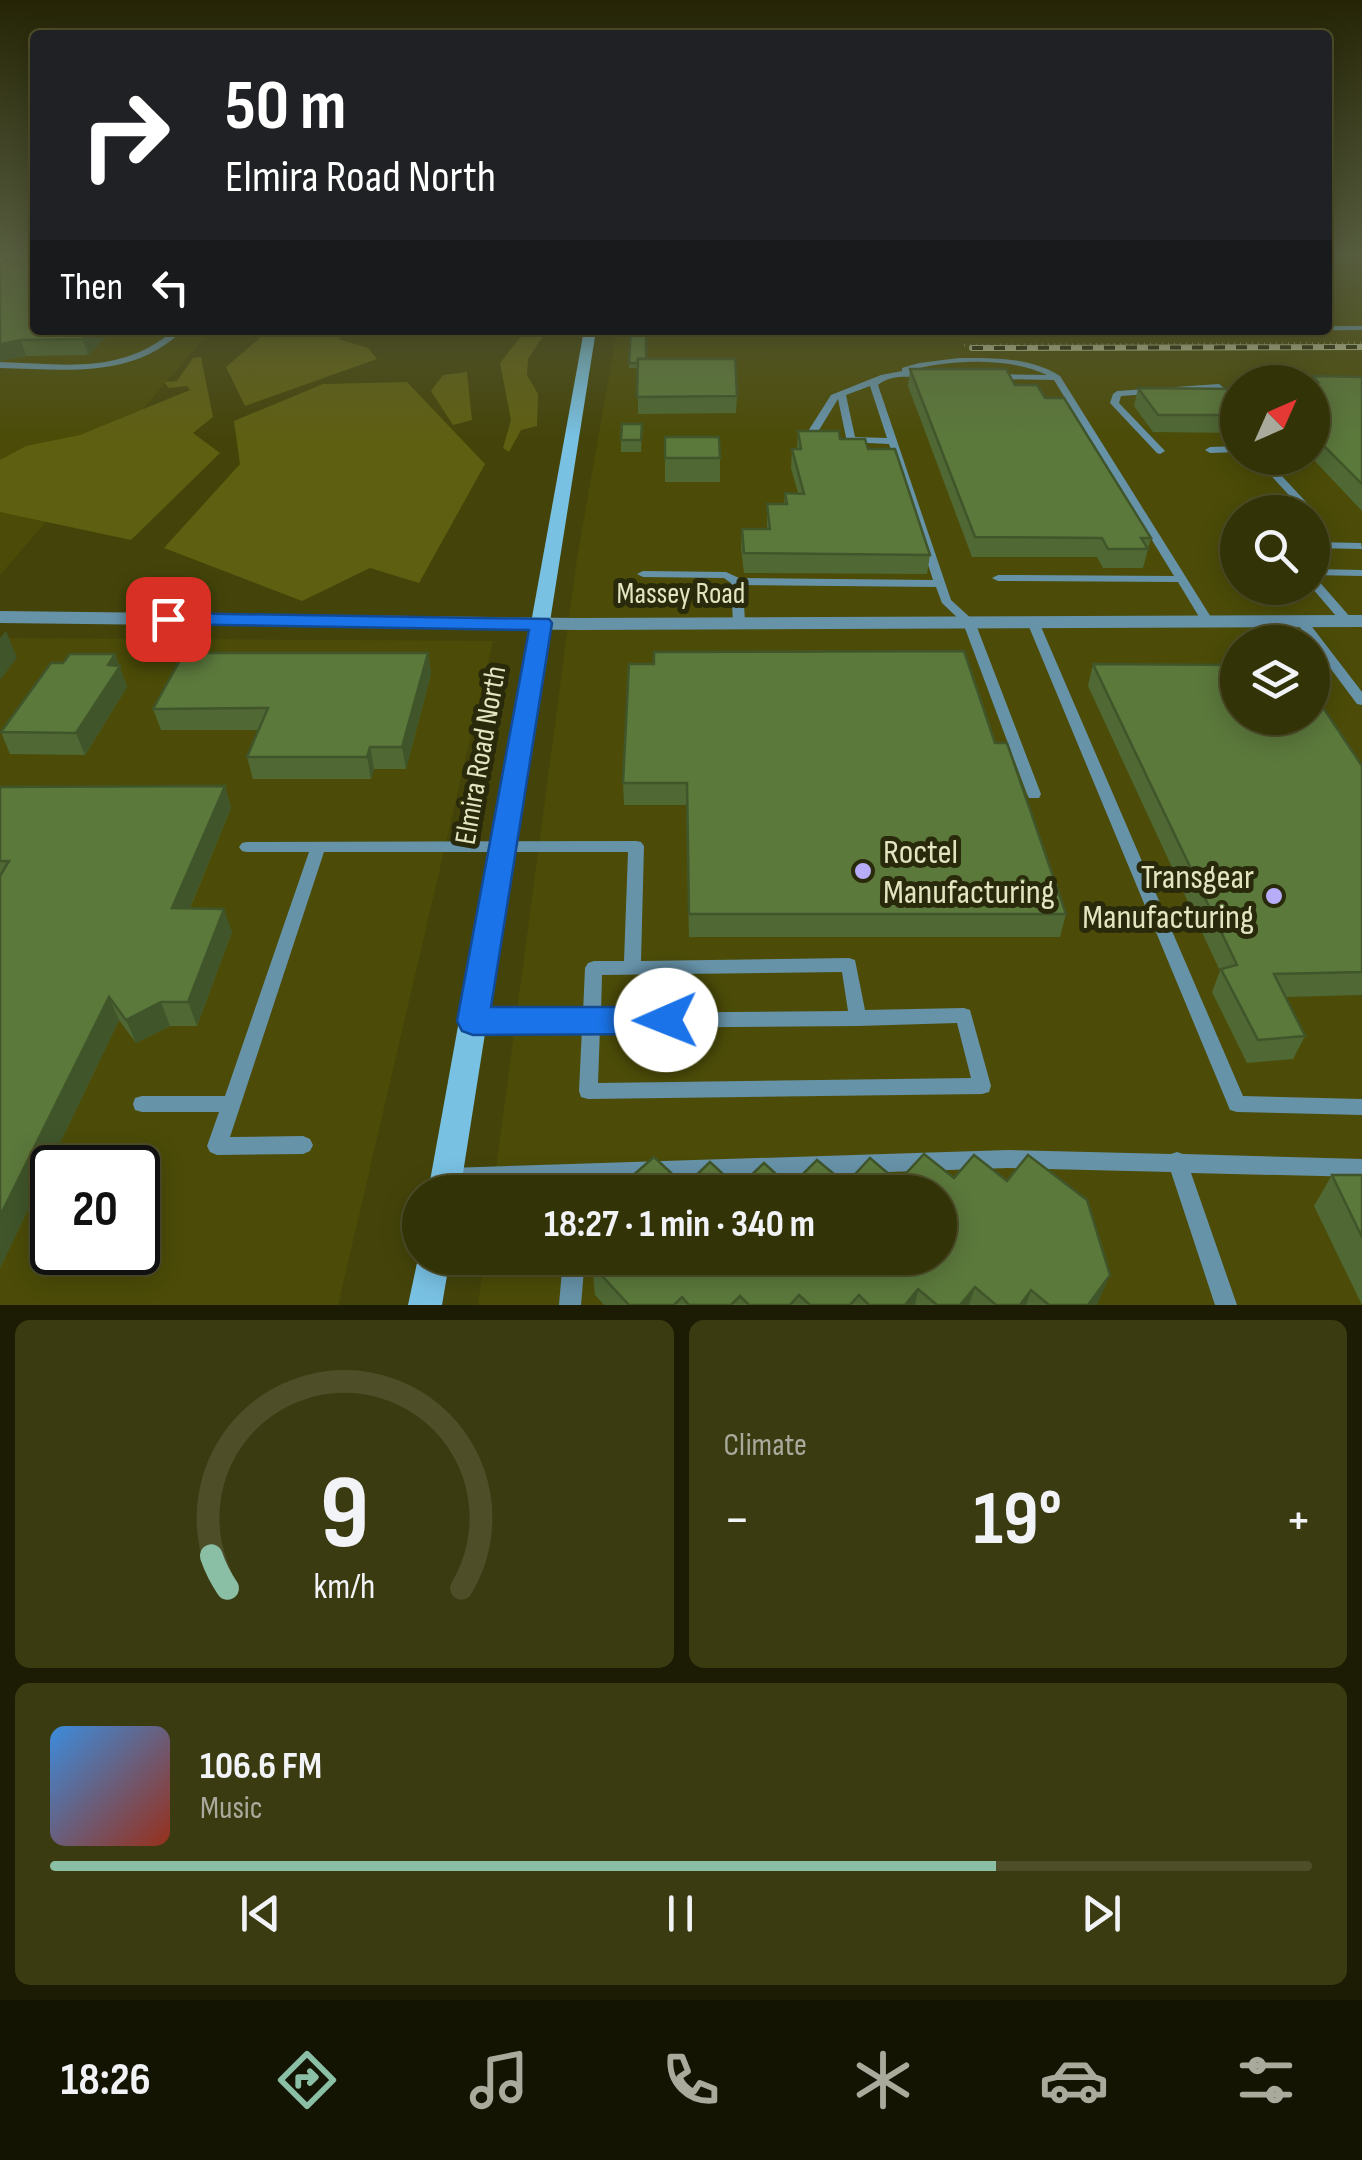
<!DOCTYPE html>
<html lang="en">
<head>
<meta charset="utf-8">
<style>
  body { margin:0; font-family:"Sofia Sans Condensed",sans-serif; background:#3b3b12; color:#f1f3f6; height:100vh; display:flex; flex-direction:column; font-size:38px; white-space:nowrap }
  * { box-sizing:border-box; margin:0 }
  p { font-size:32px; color:#a9aa9c }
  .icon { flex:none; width:55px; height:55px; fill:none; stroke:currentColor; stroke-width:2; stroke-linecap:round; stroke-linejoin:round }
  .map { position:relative; height:1305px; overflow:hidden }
  .side { display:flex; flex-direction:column; gap:15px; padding:15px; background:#1c1c04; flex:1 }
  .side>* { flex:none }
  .top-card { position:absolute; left:30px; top:30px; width:1302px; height:305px; border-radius:10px; box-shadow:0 5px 25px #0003,0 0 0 2px #4e4e29; background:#202124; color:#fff; overflow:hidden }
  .needle { width:65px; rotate:45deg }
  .tools { position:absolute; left:1220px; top:365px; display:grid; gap:20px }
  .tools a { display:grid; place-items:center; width:110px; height:110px; border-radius:50%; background:#333308; box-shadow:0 5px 25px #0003,0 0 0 2px #4e4e29; font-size:50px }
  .speed { position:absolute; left:30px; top:1145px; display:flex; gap:20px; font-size:50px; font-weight:700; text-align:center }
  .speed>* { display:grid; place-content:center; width:130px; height:130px; border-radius:50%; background:#333308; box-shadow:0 5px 25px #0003,0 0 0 2px #4e4e29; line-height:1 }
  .speed .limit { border:5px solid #111; border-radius:15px; background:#fff; color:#111 }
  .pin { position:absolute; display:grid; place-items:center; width:85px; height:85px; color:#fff; margin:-42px; border-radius:20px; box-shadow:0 5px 15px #0006 }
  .me { position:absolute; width:110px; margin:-55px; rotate:269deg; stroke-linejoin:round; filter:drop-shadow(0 0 8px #0008) }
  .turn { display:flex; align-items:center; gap:35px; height:210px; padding:0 30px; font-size:45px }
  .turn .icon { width:130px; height:130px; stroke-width:2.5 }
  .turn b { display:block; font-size:70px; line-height:85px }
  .then { display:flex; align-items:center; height:95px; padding:0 30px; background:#0003; gap:20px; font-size:38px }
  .big { font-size:75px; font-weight:700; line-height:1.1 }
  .side .widget { flex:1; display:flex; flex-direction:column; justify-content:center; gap:15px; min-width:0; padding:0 35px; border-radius:15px; background:#3b3b12 }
  .side .dial { align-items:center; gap:0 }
  .dial svg { height:260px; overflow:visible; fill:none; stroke:#4e4e29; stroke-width:7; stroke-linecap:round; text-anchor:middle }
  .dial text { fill:#f1f3f6; stroke:none }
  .song { display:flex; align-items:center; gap:30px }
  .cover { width:120px; height:120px; border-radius:15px; background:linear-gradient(135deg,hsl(210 70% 55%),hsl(10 70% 35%)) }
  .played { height:10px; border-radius:5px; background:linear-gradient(90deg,#8abfa5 75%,#4e4e29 75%) }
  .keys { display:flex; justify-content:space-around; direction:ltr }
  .heat { display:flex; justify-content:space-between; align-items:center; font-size:55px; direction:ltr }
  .side .tiles { flex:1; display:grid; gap:15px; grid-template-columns:1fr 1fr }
  .widget:last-child { grid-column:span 2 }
  .trip { position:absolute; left:402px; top:1175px; width:555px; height:100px; border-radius:50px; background:#333308; box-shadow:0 5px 25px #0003,0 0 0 2px #4e4e29; font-weight:700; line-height:100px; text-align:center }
  .dock { display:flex; height:160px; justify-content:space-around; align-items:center; background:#141403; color:#a9aa9c }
  .dock .icon { width:70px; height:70px }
  .dock .selected { color:#8abfa5 }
  .dock b { font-size:45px; color:#f1f3f6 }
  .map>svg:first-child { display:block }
  .built { fill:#4c4c08; fill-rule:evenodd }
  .green { fill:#5f5f12 }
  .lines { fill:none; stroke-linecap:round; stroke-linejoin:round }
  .path { stroke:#8e8f5f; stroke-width:2.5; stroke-dasharray:1 5; stroke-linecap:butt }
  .service { fill:#6793a9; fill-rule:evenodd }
  .minor { fill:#6793a9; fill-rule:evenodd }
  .secondary { fill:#79c1e3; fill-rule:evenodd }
  .rail-casing { stroke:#c0c299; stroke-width:6 }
  .rail { stroke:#292a0b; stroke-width:4; stroke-dasharray:11; stroke-linecap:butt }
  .wall { fill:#4f6834 }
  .shaded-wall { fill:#40552a }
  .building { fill:#5c793c; stroke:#40552a; stroke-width:2.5 }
  .route { fill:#1a73e8; stroke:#114b97; stroke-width:2.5 }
  .poi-dot { fill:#b6acf8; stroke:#292a0b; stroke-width:4 }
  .labels { text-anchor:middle; stroke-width:10; stroke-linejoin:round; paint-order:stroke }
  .street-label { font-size:30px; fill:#e3e5c1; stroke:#292a0b }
  .near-poi-label { font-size:35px; fill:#e3e5c1; stroke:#292a0b; text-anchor:start }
</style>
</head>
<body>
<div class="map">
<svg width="1362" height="1305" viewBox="0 0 1362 1305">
  <rect width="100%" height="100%" fill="#44440a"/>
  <g class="built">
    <polygon points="0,256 35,256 35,330 211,330 0,575"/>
    <path d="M1328 256H1362V1305H478L484 1258H940V1192H493L577 559 617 330H1328ZM1238 382H1312V458H1238ZM1238 512H1312V588H1238ZM1238 642H1312V718H1238Z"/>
    <path d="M0 638 493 641 338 1305H0ZM52 1168H138V1252H52Z"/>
  </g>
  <g class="green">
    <polygon points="269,330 351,330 338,339 368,348 377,359 245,406 226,367"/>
    <polygon points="526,330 547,330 528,359 527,375 538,394 537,426 521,430 509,452 503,448 511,420 500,363"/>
    <polygon points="201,357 213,417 193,433 220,453 131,540 0,512 0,460 26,446 80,435 190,390 187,386 169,388 164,382 177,381 193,358"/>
    <polygon points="467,372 472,420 453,425 431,391 443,375"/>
    <polygon points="407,382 485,464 419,583 370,568 302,601 164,548 240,464 234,421 323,384"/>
  </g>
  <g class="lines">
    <polyline class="path" points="964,345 1362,343"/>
    <g class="service">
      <rect x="0" y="257" width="35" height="4"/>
      <polygon points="1328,326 1362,326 1362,330 1196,332 1192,330 1328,330"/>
      <path d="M174 330H183C132 380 65 369 0 368V362C64 364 122 375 174 330Z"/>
      <polygon points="871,330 879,330 881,335 874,337"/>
      <path d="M959 358C992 358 1031 357 1060 376L1214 622 1208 626 1204 625 1178 582 998 581 992 578 998 575 1174 576 1054 380 995 379 992 378V374L1047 375C1011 357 947 359 909 371L928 373V377C910 378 893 373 878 385L951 600 975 622 1041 794 1039 798H1029L1027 794 963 623 942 603 936 587 743 585 745 623 739 627 733 623 731 583 724 578 643 577 637 574 643 571 726 572 739 578 933 580 889 444 847 442 838 399 816 435 823 437V441H817L805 436 831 395 881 375 902 371V368L919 363ZM870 386 887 438 855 437 846 395Z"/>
      <polygon points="1219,384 1223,387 1222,389 1121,396 1119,403 1165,451 1160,454 1157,453 1110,403 1113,394 1117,391"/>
      <polygon points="1238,446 1238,452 1210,453 1205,450 1210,447"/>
      <polygon points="1255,458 1265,458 1307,503 1308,505 1303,512 1293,512 1298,505"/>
      <polygon points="1312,542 1361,543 1362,549 1312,548"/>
      <polygon points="1312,569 1362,570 1362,576 1312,575"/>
      <polygon points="1312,577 1316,578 1351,618 1353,621 1351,624 1343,624 1312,588"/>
      <polygon points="1033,618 1039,622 1243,1096 1362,1099 1362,1115 1237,1112 1230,1110 1027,622"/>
      <polygon points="1302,618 1306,619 1362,692 1362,705 1357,704 1296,622"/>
      <path d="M636 841 641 842 644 846 641 961 849 958 855 960 865 1010 964 1008 970 1010 991 1086 989 1092 982 1094 588 1099 581 1097 579 1091 582 1028H473L467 1026 464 1021 467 1016 473 1014 583 1013 585 968 588 963 594 961H624L628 852H324L230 1137 303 1136 310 1139 313 1145 310 1151 303 1154 217 1155 210 1152 207 1146 219 1112H142L135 1110 133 1104 135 1098 142 1096H225L309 852H247L242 851 239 847 242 843 247 842ZM842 972 848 1011 601 1013 602 975ZM957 1023 971 1078 598 1083 600 1028 858 1026Z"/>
      <polygon points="1008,1150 1171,1154 1177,1152 1183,1154 1362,1159 1362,1177 1191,1173 1237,1305 1215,1305 1171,1172 1008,1168 590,1182 589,1192 569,1192 570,1182 449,1186 442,1184 439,1177 442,1170 449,1168"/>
      <polygon points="563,1258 585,1258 581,1305 559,1305"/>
    </g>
    <polygon class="minor" points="0,611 578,618 1362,615 1362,627 578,630 0,623"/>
    <g class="secondary">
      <polygon points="584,330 596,330 460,1192 428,1192"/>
      <polygon points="420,1249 420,1258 450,1258 442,1305 408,1305"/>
    </g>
    <defs>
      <polyline id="rail" points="972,348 1362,347"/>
    </defs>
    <use href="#rail" class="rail-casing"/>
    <use href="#rail" class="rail"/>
  </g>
  <g class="wall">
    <polygon points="1328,256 1362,256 1362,259 1328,260"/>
    <polygon points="0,264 35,330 145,330 143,332 111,332 88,355 26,356 0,361"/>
    <polygon points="631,330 646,359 737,396 736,413 638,414 638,368 629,368"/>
    <polygon points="910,369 1015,385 1045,398 1151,538 1143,568 1103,568 1097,557 972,557 908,386"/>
    <polygon points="1312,376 1362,377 1362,511 1312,458 1312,382 1310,382"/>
    <polygon points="1138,388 1238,389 1238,433 1153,432 1134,406"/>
    <polygon points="642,424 641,452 621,452 621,440"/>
    <polygon points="798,431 840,439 868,449 930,555 927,574 744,573 741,548 742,529 767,529 767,504 784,504 785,493 798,493 791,468 792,449 797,449"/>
    <polygon points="665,437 720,458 720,482 665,482"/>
    <polygon points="428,653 431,674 406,769 374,769 371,779 253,779 247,757 258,730 161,730 153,709"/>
    <polygon points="115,654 127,687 85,755 10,754 1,732 63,663"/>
    <polygon points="1093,664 1362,766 1362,995 1285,997 1305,1036 1293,1059 1247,1063 1212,992 1220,971 1088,686"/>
    <polygon points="995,743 1066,914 1060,937 689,937 686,805 624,805 623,783"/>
    <polygon points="225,786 231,808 190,908 232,932 197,1026 170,1026 136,1043 119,1020 0,1268 0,787"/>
    <polygon points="1332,1175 1362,1175 1362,1305 1314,1206"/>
    <polygon points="898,1182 1097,1305 604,1305 595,1295 592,1265 685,1186 738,1188 790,1187"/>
  </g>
  <g class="shaded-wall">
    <polygon points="92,330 110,330 111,332 88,355 83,339"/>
    <polygon points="21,340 26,356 0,361 0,344"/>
    <polygon points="6,631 17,658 0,680 0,638"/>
    <polygon points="428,653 431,674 406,769 402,747"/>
    <polygon points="115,654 127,687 85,755 76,733 108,665"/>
    <polygon points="370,747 374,769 371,779 367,757"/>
    <polygon points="225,786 231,808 180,931 172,908"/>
    <polygon points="224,909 232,932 197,1026 188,1002"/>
    <polygon points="109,997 119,1020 0,1268 0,1216"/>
    <polygon points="161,1002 170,1026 136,1043 126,1020"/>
    <polygon points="1110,1275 1097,1305 1088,1305"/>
    <polygon points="975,1287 969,1305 960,1305"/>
    <polygon points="918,1289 915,1305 905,1305"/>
    <polygon points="1031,1290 1026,1305 1020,1305"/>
  </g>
  <g class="building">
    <polygon points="11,256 35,256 35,330 92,330 83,339 21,340 0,344 0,264"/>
    <polygon points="631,330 646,330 646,359 638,359 638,363 629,363"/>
    <polygon points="638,359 735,359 737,396 637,397"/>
    <polygon points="910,369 1006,369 1015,385 1037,385 1045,398 1064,398 1151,538 1141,538 1148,549 1108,549 1102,538 975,537"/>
    <polygon points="1312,376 1362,377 1362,484 1312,434 1312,382 1265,382 1318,382"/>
    <polygon points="1138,388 1238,389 1238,415 1158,415"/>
    <polygon points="622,424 642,424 641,440 621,440"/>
    <polygon points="798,431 839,431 840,439 865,439 868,449 895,449 930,555 744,553 742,529 770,529 767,504 787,504 785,493 804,494 792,449 801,449"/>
    <polygon points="665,437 719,437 720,458 665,458"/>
    <polygon points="964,651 995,743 1007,743 1066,914 689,914 687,783 623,783 629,664 654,664 654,652"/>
    <polygon points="184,653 428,653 402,747 370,747 367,757 247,757 268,708 153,709"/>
    <polygon points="70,654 115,654 108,665 120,666 76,733 1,732 51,663 63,663"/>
    <polygon points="1093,664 1238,665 1238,718 1312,718 1312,691 1362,766 1362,972 1274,974 1305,1036 1258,1040 1221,969 1237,965"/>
    <polygon points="225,786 172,908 224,909 188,1002 161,1002 126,1020 109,997 0,1216 0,876 9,861 0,861 0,787"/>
    <polygon points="924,1154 954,1178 974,1155 1007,1181 1028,1155 1087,1200 1110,1275 1088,1305 1049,1305 1031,1290 1020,1305 996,1305 975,1287 960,1305 937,1305 918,1289 905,1305 869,1305 859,1295 850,1305 810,1305 799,1295 790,1305 749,1305 740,1296 731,1305 689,1305 682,1297 674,1305 629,1305 592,1265 601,1258 940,1258 940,1192 614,1192 654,1157 685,1186 710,1162 738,1188 764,1163 790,1187 817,1160 846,1184 870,1158 898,1182"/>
    <polygon points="1332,1175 1362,1175 1362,1237"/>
  </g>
  <linearGradient id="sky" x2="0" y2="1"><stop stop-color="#252506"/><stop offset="0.58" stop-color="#565c3e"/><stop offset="1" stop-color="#565c3e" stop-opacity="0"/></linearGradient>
  <rect width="1362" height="438" fill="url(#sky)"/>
  <polygon class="route" points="168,613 549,619 552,623 491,1007 666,1007 678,1011 682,1020 678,1030 666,1034 473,1035 462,1031 457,1021 529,630 160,624 157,619"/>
  <g class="poi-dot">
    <circle cx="863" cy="871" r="10"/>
    <circle cx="1274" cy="896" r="10"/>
  </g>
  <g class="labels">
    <g class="street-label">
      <text x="681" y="603">Massey Road</text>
      <text transform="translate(480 755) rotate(-80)" y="10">Elmira Road North</text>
    </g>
    <g class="near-poi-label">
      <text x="883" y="863">Roctel<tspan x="883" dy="40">Manufacturing</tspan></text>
      <text x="1254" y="888" text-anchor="end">Transgear<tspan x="1254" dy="40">Manufacturing</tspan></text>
    </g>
  </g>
</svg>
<div class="tools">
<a><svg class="needle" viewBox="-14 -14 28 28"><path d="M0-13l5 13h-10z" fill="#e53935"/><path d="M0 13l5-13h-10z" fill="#a9aa9c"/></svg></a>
<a><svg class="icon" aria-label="search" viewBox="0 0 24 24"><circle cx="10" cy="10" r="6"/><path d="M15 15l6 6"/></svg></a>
<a><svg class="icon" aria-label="layers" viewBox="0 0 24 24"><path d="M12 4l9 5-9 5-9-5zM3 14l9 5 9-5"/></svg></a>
</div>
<div class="speed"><div class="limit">20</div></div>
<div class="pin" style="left:168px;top:619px;background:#d93025"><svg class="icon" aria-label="arrive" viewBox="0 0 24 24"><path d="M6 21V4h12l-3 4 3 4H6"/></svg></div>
<svg class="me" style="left:666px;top:1020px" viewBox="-20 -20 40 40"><circle r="19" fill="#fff"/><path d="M0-13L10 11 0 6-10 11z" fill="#1a73e8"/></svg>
<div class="trip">18:27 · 1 min · 340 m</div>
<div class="top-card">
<div class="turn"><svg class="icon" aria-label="right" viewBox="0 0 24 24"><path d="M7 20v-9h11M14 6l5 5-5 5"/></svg><div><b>50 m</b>Elmira Road North</div></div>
<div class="then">Then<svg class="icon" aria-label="left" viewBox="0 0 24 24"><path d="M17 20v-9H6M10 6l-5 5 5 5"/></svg></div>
</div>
</div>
<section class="side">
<div class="tiles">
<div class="widget dial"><svg viewBox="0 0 100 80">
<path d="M14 69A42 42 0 1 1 86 69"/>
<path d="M14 69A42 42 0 0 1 9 59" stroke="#8abfa5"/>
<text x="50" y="56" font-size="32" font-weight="700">9</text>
<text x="50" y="72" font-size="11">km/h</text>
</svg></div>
<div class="widget"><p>Climate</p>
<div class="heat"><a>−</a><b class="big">19°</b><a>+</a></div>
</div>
<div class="widget">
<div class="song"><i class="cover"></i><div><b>106.6 FM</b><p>Music</p></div></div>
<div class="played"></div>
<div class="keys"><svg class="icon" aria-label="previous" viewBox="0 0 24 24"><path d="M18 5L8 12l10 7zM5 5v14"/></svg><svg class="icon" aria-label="pause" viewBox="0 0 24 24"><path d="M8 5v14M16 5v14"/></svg><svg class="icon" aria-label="next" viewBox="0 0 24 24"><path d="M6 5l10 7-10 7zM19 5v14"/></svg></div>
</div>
</div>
</section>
<nav class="dock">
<b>18:26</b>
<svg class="icon selected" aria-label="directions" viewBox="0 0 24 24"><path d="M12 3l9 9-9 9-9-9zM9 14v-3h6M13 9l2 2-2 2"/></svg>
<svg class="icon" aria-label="music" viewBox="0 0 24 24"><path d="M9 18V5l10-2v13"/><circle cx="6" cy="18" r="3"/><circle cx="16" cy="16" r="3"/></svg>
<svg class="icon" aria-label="phone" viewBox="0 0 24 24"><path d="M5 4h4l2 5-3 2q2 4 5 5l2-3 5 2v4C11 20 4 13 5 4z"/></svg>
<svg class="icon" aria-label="climate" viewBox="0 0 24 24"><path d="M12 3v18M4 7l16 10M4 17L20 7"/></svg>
<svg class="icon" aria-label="car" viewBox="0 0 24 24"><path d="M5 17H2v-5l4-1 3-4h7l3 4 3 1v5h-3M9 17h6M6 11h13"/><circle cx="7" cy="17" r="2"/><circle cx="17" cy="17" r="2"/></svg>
<svg class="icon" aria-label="filters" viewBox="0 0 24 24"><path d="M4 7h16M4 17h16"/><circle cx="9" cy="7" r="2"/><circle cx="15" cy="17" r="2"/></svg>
</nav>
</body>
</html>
